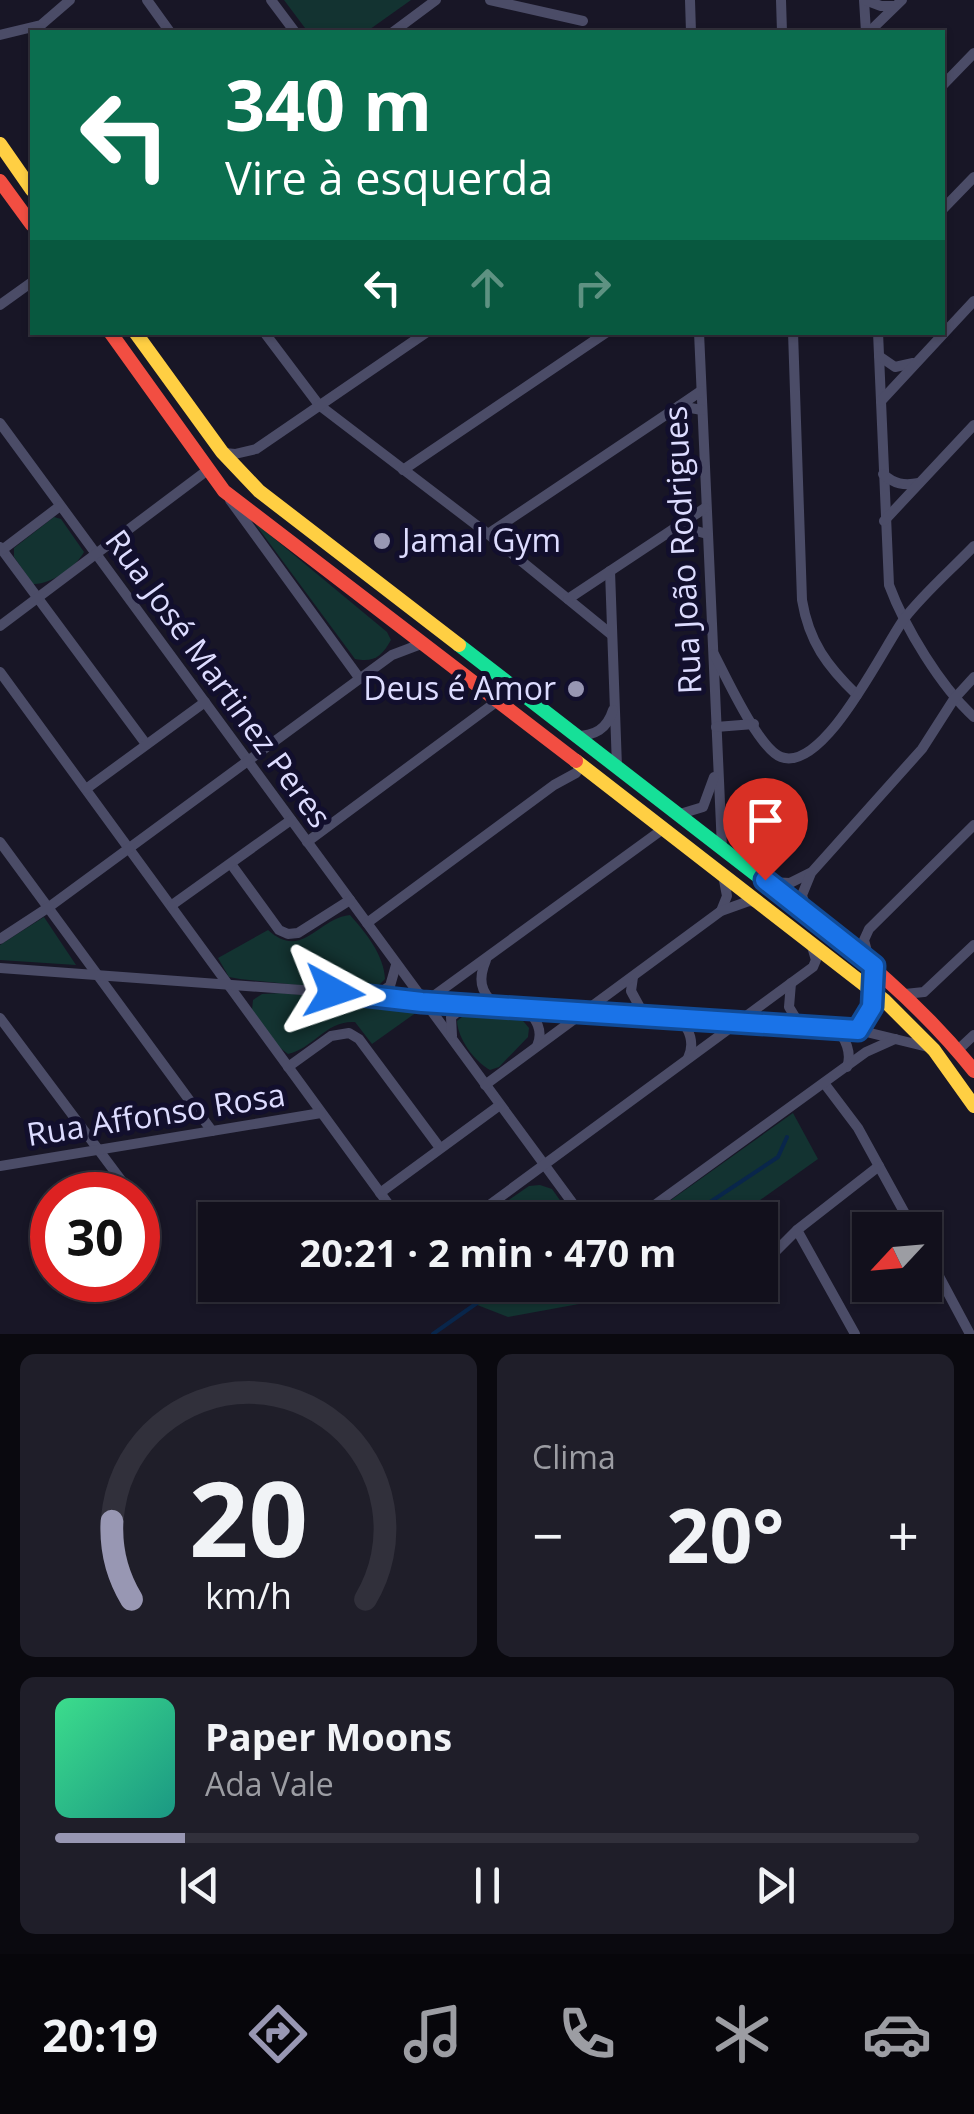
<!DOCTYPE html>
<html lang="pt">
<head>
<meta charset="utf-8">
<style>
  body { margin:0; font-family:"Open Sans",sans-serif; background:#1f1e29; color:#f1f3f6; height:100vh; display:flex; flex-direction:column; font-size:38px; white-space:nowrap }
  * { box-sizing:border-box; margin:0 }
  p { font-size:32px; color:#9c9da3 }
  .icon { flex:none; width:55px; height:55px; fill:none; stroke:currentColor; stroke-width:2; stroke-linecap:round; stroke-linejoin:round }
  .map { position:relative; height:1334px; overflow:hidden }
  .sheet { display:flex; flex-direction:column; gap:20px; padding:20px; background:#0a090f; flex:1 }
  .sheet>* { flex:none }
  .banner { position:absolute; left:30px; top:30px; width:915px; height:305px; border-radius:0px; box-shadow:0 2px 8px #0004,0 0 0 2px #31303b; background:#0b6e4f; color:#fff; overflow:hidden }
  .needle { width:65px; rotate:244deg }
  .controls { position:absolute; left:852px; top:1212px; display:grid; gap:20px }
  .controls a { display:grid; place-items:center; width:90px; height:90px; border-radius:0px; background:#12101c; box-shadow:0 2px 8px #0004,0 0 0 2px #31303b; font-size:50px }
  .speed { position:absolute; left:30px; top:1172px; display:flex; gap:20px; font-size:50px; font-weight:700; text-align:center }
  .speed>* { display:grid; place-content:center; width:130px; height:130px; border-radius:50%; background:#12101c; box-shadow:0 2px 8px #0004,0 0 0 2px #31303b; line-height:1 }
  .speed .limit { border:15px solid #d22; background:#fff; color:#111 }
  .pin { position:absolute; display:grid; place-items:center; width:85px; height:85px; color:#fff; margin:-102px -42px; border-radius:50% 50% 50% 0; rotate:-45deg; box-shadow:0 0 10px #0007 }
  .pin .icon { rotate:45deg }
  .me { position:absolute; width:110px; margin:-55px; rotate:95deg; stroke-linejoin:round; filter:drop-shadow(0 0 8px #0008) }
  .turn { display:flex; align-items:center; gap:35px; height:210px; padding:0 30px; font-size:45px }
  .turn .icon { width:130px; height:130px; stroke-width:2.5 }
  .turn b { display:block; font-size:70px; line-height:85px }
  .lanes { display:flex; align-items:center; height:95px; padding:0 30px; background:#0003; justify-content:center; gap:50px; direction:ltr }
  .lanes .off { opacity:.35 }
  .big { font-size:75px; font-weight:700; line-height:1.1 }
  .sheet .card { flex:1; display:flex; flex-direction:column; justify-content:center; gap:15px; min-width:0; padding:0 35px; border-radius:15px; background:#1f1e29 }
  .sheet .dial { align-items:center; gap:0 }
  .dial svg { height:260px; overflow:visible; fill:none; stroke:#31303b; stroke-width:7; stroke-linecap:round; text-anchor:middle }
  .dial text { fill:#f1f3f6; stroke:none }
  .song { display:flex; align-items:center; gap:30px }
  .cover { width:120px; height:120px; border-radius:15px; background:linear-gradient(135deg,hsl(150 70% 55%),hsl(170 70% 35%)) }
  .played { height:10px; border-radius:5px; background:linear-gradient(90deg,#9897b3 15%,#31303b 15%) }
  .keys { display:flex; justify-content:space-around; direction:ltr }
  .heat { display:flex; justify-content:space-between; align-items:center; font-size:55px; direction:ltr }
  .sheet .tiles { flex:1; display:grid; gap:20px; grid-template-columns:1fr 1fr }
  .card:last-child { grid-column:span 2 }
  .trip { position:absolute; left:198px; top:1202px; width:580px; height:100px; border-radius:0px; background:#12101c; box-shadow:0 2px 8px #0004,0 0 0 2px #31303b; font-weight:700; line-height:100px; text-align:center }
  .tabs { display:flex; height:160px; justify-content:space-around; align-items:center; background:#07060b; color:#9c9da3 }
  .tabs .icon { width:70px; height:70px }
  .tabs .on { color:#9897b3 }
  .tabs b { font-size:45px; color:#f1f3f6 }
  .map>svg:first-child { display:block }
  .green { fill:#133331 }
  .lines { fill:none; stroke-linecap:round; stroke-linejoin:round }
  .stream { stroke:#09264b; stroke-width:4 }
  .street { stroke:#4b4c67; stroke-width:10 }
  .fast { stroke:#16e098; stroke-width:14 }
  .slow { stroke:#ffcf43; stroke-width:14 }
  .jam { stroke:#f24e42; stroke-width:14 }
  .route-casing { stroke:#114b97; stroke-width:25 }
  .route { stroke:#1a73e8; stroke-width:18 }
  .poi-dot { fill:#9897b3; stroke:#120f2d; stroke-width:4 }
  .labels { text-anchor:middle; stroke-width:10; stroke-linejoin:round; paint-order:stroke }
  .poi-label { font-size:32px; fill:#dddcff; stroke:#120f2d; text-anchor:start }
  .street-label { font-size:32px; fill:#dddcff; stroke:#120f2d }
</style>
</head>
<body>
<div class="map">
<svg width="974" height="1334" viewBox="0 0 974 1334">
  <rect width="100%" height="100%" fill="#181626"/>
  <g class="green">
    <polygon points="284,0 411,0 366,32 308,32"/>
    <path d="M54 517 61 519 84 552C76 567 50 585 33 584L14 557V548Z"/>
    <path d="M253 521 387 632 391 640C382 656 374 663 355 659Z"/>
    <path d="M350 915C366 933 384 955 385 979L377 987 308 986 240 979 229 977 218 958 268 930C302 961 318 918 350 915Z"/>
    <polygon points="44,917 76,965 0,960 0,945"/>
    <path d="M281 993 379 1002 417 1012 372 1044 355 1022C326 1020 314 1048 288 1054L279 1047 252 1010 253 1000 262 994Z"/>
    <path d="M468 1012 519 1016 529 1028 528 1037 499 1067 490 1070C474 1061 458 1039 457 1021Z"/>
    <polygon points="793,1113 818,1159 732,1220 643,1220"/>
    <polygon points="540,1185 552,1189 574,1220 480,1220 529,1186"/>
    <polygon points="426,1285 622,1285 579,1304 508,1317"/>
  </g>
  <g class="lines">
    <g class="stream">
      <polyline points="683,1220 778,1157 787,1137"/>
      <polyline points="433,1334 487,1296 545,1296 569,1285"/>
    </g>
    <g class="street">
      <polyline points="147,0 170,32"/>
      <polyline points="271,0 295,32"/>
      <polyline points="490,0 583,21"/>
      <polyline points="690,0 691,32"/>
      <polyline points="781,0 782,32"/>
      <polyline points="864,0 866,32"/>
      <polyline points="865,0 881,6 895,6"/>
      <polyline points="393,32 436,0"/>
      <polyline points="869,32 902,0"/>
      <polyline points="0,35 41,25 70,0"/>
      <polyline points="942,86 974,53"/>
      <polyline points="942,210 974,177"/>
      <polyline points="0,305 32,282"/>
      <polyline points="264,332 319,405 488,534 612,635"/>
      <polyline points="699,332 722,848"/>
      <path d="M793 332 802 600C809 642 827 666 857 695"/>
      <path d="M878 332 889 585C905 628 941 687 974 717"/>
      <polyline points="879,356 895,367 913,363"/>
      <polyline points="701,391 679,406 702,410"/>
      <polyline points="881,401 974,301"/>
      <polyline points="0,423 585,1220"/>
      <polyline points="225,453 235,454 256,449 427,332"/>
      <polyline points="403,470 607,332"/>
      <path d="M883 474C894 484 904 486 919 483"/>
      <polyline points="230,500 360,679"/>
      <polyline points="705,508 678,526 707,534"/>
      <polyline points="884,521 974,425"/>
      <polyline points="488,534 679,406"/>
      <polyline points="0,547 146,744"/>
      <polyline points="2,550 60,506"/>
      <polyline points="610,571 617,767"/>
      <polyline points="568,599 678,526"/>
      <polyline points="0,626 209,469"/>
      <path d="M714 654C726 677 759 749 781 757 824 773 883 648 904 619 924 593 951 570 974 546"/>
      <polyline points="0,672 400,1220"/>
      <polyline points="716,727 754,724"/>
      <path d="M575 736C595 736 607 729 613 710"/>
      <polyline points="86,789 205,702"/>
      <polyline points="680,814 703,807 714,777"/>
      <polyline points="0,842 212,1131"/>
      <polyline points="307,842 496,702"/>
      <polyline points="231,864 279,930 288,934 298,933 350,900"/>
      <polyline points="769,882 790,883 810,873"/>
      <polyline points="172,905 291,820"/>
      <polyline points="721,911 727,896 723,875"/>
      <polyline points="807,913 802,895 811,873 922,749 954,699 974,677"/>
      <polyline points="367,923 554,785 576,773 580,767"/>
      <polyline points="0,939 49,907 392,655 421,644"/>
      <path d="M486 960C478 979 480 991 495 1005"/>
      <polyline points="870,963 864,940 869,929 974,825"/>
      <polyline points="0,968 370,995 422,1002 858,1030 932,1048"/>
      <polyline points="633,977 631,991 644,1015"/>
      <polyline points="791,983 789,1007 800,1025"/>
      <polyline points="378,994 390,986 396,965"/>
      <polyline points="905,994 924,992 974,945"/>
      <polyline points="428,1000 663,829"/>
      <path d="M526 1008C536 1019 544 1031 537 1046"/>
      <polyline points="0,1018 130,1192"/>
      <path d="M679 1018C690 1029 695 1044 688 1058"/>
      <path d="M835 1029C846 1037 852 1054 847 1067"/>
      <polyline points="858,1030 868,1018 874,992"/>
      <polyline points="452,1036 451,1017 466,1005"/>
      <polyline points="959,1049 974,1035"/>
      <polyline points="288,1067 331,1036 349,1033 359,1039 440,1148"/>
      <polyline points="824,1083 858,1128 914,1230"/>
      <polyline points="485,1085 721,911 749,901 757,902"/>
      <polyline points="0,1166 321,1113"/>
      <polyline points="380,1193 500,1105"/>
      <polyline points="469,1220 813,967 816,960 811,943"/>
      <polyline points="634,1220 866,1052 895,1039"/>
      <polyline points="797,1230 855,1334"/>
      <polyline points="925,1250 970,1334"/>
      <polyline points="760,1267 797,1230 879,1166"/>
    </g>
    <polyline class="fast" points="459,645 790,901"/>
    <g class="slow">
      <polyline points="0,144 32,190"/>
      <polyline points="135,332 222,452 259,491 459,645"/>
      <polyline points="576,761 884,1000 934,1050 974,1106"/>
    </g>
    <g class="jam">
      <polyline points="0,181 32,225"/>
      <polyline points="110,332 224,491 576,761"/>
      <path d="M790 901C857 953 921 1004 974 1071"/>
    </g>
  </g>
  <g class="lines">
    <defs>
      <polyline id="route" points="334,992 422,1002 858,1030 872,1007 874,966 765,880"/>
    </defs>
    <use href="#route" class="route-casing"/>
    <use href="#route" class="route"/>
  </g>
  <g class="poi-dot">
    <circle cx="382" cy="541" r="10"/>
    <circle cx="576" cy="689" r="10"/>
  </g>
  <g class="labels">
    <g class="poi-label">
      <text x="402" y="552">Jamal Gym</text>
      <text x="556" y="700" text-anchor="end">Deus é Amor</text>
    </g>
    <g class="street-label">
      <text transform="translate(683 550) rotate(-93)" y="11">Rua João Rodrigues</text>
      <text transform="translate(218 679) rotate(54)" y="11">Rua José Martinez Peres</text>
      <text transform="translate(156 1115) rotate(-9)" y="11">Rua Affonso Rosa</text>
    </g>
  </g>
</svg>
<div class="controls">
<a><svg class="needle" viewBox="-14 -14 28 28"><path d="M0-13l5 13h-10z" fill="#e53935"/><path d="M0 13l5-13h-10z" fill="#9c9da3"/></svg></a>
</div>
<div class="speed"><div class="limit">30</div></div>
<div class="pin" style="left:765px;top:880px;background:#d93025"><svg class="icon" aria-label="arrive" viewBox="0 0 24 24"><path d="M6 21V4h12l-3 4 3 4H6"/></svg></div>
<svg class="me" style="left:334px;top:992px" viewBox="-20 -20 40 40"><path d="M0-17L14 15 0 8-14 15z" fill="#1a73e8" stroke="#fff" stroke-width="4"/></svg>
<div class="trip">20:21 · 2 min · 470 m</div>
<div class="banner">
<div class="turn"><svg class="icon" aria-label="left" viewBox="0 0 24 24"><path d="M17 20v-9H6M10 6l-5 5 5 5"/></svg><div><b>340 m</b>Vire à esquerda</div></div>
<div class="lanes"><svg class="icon" aria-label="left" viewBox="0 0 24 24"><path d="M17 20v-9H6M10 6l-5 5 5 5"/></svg><svg class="icon off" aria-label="ahead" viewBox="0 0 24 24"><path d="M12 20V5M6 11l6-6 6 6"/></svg><svg class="icon off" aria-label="right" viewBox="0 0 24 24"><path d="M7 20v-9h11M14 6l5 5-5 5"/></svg></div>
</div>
</div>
<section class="sheet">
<div class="tiles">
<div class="card dial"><svg viewBox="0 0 100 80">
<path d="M14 69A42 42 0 1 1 86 69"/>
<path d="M14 69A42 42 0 0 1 8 45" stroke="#9897b3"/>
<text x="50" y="56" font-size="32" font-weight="700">20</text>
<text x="50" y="72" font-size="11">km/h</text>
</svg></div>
<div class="card"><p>Clima</p>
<div class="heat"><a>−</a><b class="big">20°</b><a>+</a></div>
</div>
<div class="card">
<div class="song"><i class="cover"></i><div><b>Paper Moons</b><p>Ada Vale</p></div></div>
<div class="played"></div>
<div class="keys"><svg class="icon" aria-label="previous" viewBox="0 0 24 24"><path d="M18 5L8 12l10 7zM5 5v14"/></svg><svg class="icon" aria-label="pause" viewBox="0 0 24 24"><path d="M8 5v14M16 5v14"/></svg><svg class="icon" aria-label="next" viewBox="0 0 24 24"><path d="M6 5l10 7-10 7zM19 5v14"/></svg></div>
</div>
</div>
</section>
<nav class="tabs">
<b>20:19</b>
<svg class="icon on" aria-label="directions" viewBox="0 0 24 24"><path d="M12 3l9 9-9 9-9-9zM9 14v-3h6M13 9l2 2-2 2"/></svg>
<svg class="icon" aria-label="music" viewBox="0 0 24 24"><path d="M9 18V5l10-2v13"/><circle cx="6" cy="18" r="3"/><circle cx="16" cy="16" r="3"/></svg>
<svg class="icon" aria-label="phone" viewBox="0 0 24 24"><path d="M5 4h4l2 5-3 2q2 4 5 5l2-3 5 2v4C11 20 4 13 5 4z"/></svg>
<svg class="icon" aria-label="climate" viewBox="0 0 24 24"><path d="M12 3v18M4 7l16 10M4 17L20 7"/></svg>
<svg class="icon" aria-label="car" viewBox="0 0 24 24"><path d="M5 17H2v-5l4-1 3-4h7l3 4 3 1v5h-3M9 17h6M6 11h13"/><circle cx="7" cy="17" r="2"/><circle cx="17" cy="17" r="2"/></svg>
</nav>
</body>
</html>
